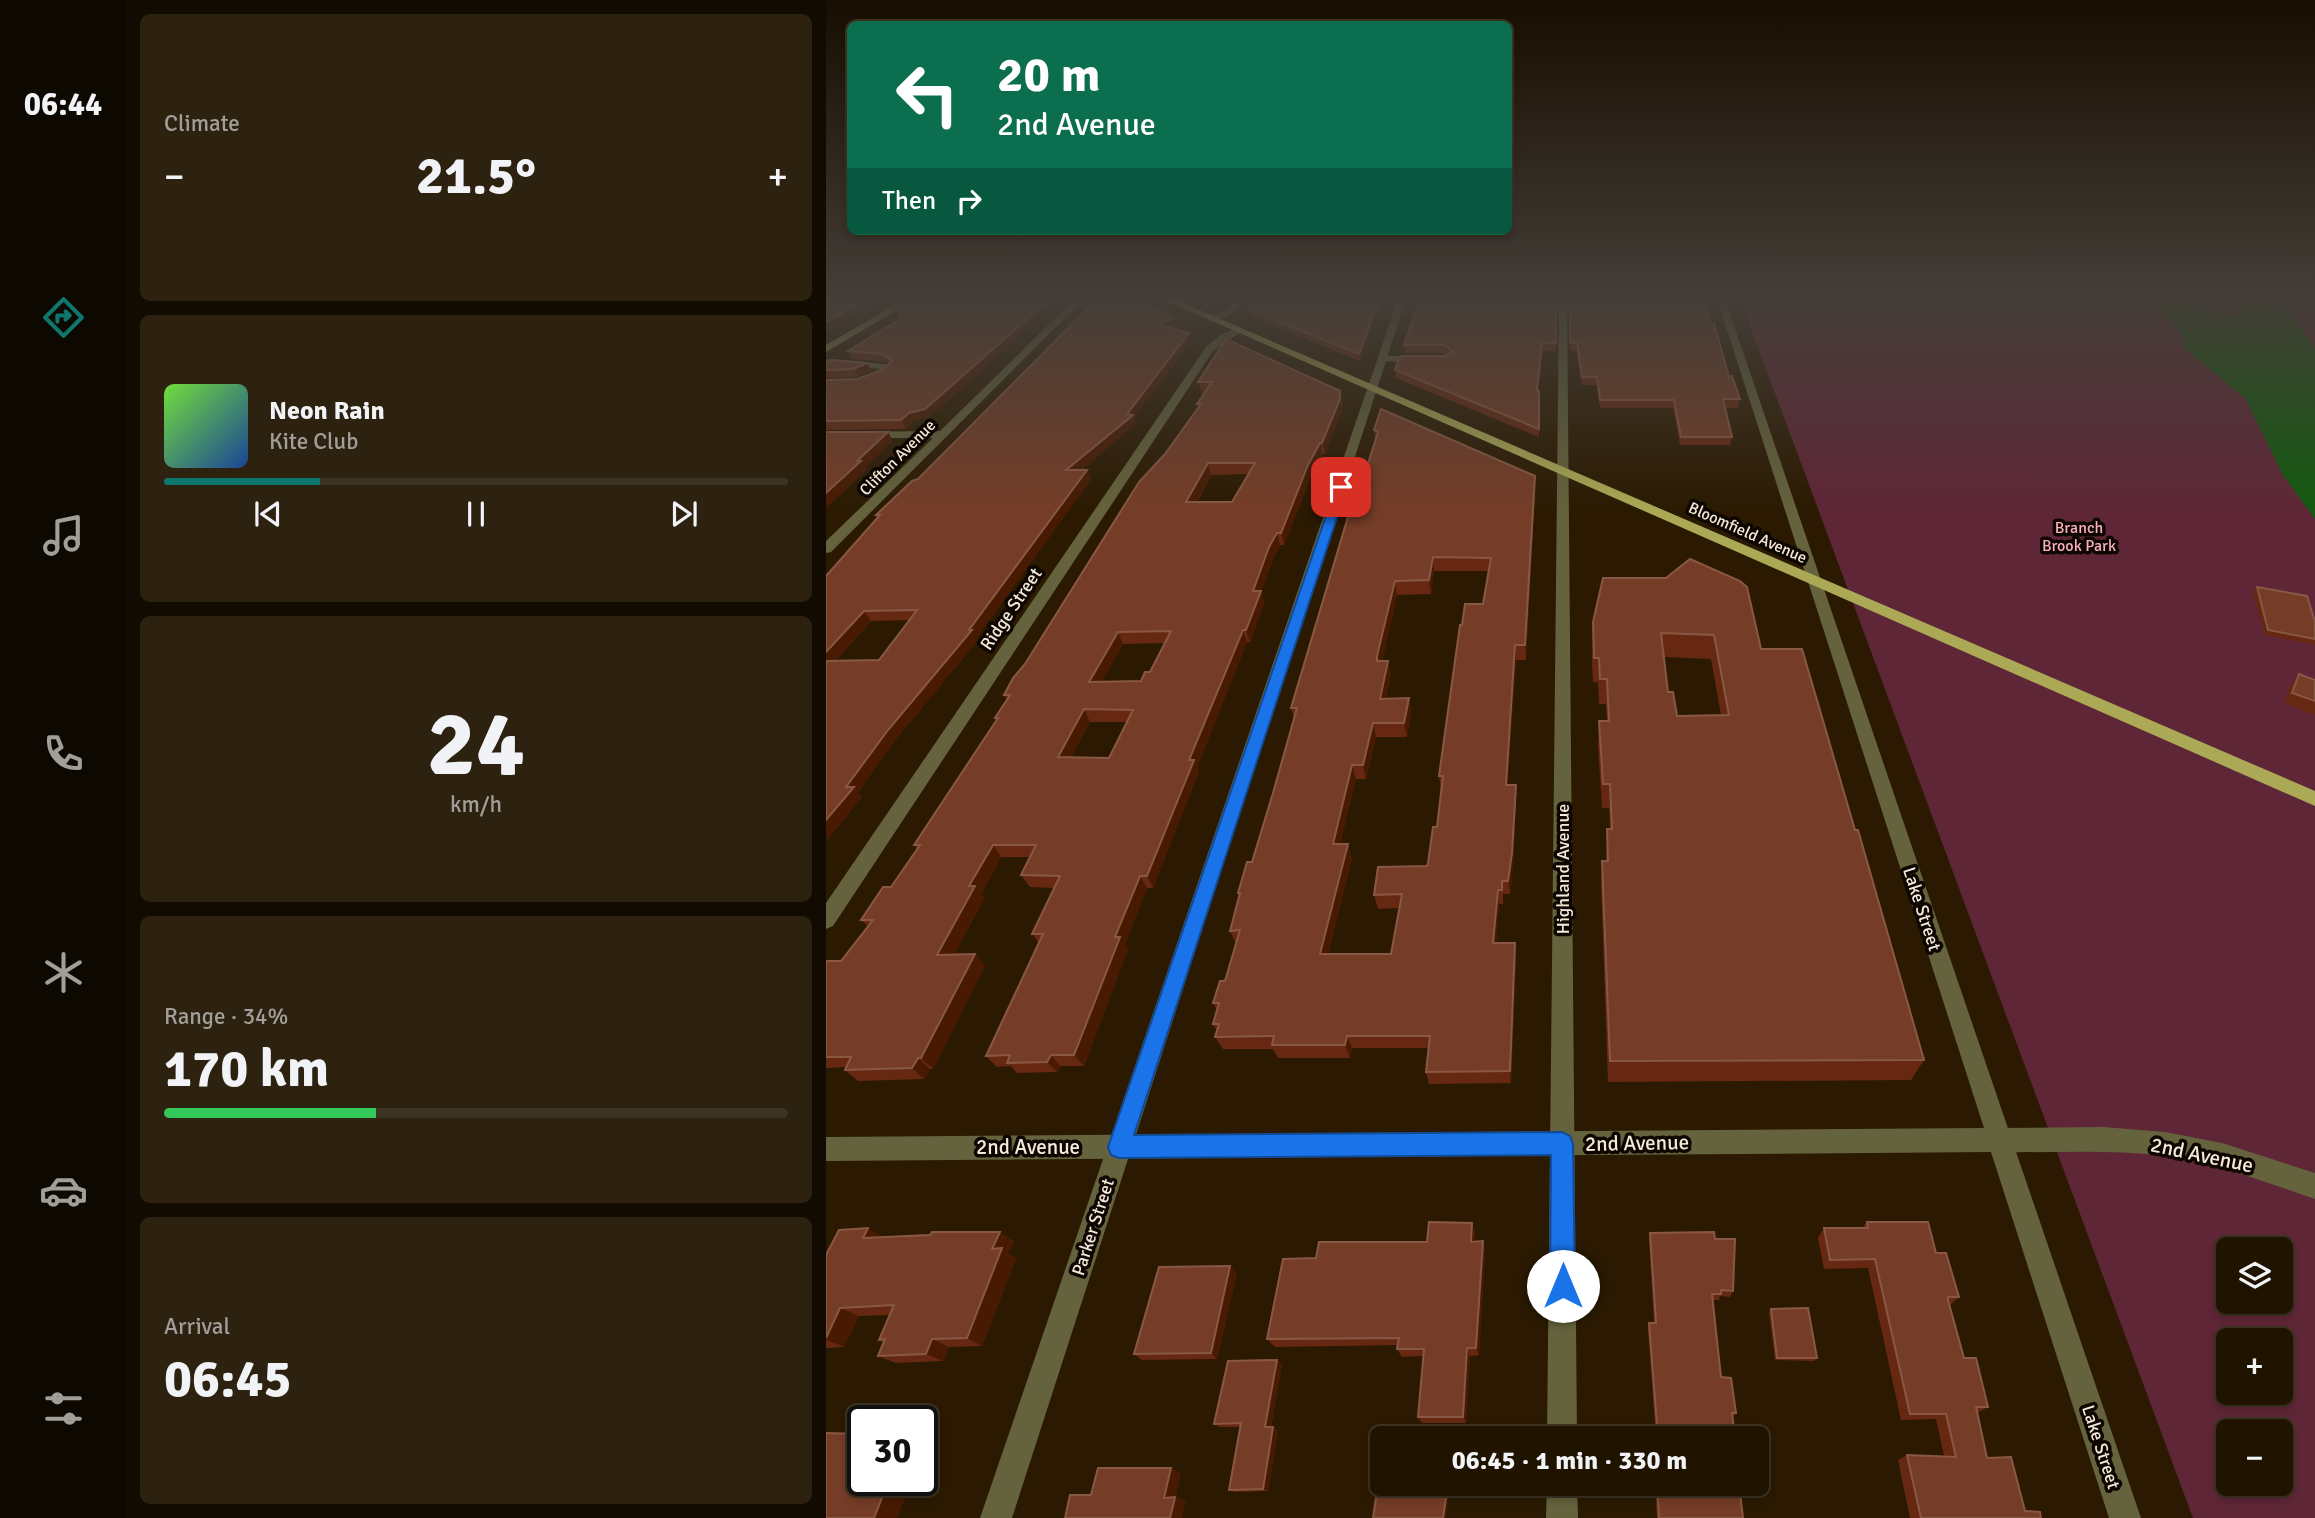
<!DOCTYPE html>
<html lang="en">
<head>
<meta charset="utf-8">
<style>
  body { margin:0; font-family:Signika,sans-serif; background:#2d2110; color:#f1f3f6; height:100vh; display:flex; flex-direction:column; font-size:26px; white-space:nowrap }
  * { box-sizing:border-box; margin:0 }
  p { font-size:23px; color:#a29e99 }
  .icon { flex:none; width:38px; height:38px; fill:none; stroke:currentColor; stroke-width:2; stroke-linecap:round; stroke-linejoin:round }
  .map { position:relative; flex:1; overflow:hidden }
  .drawer { display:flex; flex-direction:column; gap:14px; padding:14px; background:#120b01; width:700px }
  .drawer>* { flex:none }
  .hud { position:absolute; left:21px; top:21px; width:665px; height:214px; border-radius:10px; box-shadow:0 4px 10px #0003,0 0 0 2px #3d3323; background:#0b6e4f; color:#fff; overflow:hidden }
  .buttons { position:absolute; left:1390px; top:1237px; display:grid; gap:14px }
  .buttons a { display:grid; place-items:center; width:77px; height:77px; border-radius:10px; background:#201401; box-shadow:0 4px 10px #0003,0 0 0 2px #3d3323; font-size:35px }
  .speed { position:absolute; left:21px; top:1405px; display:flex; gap:14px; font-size:35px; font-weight:700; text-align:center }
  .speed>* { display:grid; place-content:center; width:91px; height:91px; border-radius:50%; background:#201401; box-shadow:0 4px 10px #0003,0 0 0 2px #3d3323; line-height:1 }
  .speed .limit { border:4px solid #111; border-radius:10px; background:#fff; color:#111 }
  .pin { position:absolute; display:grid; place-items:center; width:60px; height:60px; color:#fff; margin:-30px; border-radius:14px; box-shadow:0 4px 10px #0006 }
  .me { position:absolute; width:77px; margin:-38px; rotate:0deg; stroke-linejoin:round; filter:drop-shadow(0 0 5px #0008) }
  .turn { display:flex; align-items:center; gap:24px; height:147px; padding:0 35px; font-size:32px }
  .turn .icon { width:91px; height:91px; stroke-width:2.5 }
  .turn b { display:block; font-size:49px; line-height:60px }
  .then { display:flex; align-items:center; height:66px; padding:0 35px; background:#0003; gap:14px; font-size:26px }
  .big { font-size:52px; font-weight:700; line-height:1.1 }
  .drawer .tile { flex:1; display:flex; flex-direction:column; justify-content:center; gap:10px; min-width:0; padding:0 24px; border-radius:10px; background:#2d2110 }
  .drawer .dial { align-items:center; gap:0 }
  .dial b { font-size:91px; line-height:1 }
  .song { display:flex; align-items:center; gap:21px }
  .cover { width:84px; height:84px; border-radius:10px; background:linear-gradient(135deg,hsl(100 70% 55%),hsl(220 70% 35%)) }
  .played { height:7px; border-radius:4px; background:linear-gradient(90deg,#0f766e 25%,#3d3323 25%) }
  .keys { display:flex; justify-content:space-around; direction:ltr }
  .heat { display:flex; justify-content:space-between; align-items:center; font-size:38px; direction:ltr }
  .charge { height:10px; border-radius:5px; background:linear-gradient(90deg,#34c759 34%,#3d3323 0) }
  .trip { position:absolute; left:544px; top:1426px; width:399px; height:70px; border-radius:10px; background:#201401; box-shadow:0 4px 10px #0003,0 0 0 2px #3d3323; font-weight:700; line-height:70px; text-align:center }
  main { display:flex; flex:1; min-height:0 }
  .menu { display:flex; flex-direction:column; width:126px; justify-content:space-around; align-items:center; background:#0d0800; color:#a29e99 }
  .menu .icon { width:49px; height:49px }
  .menu .on { color:#0f766e }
  .menu b { font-size:32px; color:#f1f3f6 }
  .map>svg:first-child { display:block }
  .green { fill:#5f2637; fill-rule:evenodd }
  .water { fill:#135a0f }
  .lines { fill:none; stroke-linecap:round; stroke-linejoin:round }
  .service { fill:#64633d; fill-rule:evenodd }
  .minor { fill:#64633d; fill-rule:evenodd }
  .tertiary { fill:#64633d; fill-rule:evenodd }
  .secondary { fill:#8c8b4b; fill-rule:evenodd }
  .primary { fill:#aba955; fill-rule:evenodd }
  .wall { fill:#662811; fill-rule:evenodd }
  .shaded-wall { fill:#481a02 }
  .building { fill:#753d27; stroke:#895843; stroke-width:2; fill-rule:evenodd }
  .route { fill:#1a73e8; stroke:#114b97; stroke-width:2 }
  .labels { text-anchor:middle; stroke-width:7; stroke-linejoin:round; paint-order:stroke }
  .far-street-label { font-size:16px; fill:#f5e9da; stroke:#0e0701 }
  .far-park-label { font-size:16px; fill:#fcafc1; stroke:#0e0701 }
  .street-label { font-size:18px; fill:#f5e9da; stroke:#0e0701 }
  .near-street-label { font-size:21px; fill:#f5e9da; stroke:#0e0701 }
</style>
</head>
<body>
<main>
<nav class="menu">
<b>06:44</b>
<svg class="icon on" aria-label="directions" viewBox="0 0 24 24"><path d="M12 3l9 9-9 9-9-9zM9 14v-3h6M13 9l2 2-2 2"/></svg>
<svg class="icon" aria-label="music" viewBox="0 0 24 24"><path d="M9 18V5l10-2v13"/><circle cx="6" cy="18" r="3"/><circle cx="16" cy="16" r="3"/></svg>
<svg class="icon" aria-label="phone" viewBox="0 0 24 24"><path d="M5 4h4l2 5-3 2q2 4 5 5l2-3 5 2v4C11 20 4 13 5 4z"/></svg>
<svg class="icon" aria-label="climate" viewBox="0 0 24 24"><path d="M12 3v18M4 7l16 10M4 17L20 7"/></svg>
<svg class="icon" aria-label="car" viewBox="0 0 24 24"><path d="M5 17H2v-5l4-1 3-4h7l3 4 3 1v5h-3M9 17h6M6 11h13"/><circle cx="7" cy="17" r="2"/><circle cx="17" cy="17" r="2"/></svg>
<svg class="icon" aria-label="filters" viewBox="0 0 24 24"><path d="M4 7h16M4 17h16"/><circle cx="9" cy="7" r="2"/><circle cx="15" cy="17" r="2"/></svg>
</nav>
<section class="drawer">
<div class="tile"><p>Climate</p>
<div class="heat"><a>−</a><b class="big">21.5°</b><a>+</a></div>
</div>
<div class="tile">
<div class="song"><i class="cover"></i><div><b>Neon Rain</b><p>Kite Club</p></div></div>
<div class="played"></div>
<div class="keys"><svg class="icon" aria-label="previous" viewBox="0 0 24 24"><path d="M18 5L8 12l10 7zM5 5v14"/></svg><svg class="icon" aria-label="pause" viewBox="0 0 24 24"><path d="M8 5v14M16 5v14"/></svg><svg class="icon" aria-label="next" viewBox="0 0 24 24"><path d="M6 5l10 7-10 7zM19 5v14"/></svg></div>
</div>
<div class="tile dial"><b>24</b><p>km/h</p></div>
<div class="tile"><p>Range · 34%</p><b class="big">170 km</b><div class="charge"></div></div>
<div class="tile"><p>Arrival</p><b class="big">06:45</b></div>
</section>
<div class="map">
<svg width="1489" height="1518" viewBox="0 0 1489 1518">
  <rect width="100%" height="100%" fill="#2b1a01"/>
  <path class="green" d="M914 299H1489V1518H1367ZM1402 1250H1454V1302H1402ZM1402 1340H1454V1393H1402ZM1402 1432H1454V1484H1402Z"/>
  <polygon class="water" points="1327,299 1362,299 1369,307 1402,316 1410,310 1418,299 1451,299 1489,347 1489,519 1457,475 1419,398 1358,348 1357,336"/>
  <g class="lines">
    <g class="service">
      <polygon points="556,356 592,356 597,359 592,362 553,361 553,357"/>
      <polygon points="0,359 60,364 68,369 48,382 43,379 56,369 0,365"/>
    </g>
    <g class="minor">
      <path d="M411 299H420C411 310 398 322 383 322V318L403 308Z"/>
      <polygon points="572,299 580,299 186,1518 154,1518"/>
      <polygon points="733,299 741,299 751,1438 721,1438"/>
      <polygon points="408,329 416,331 387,351 7,926 0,929 0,903 380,347 394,335"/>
      <path d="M1173 1128 1277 1127 1339 1132 1396 1143 1489 1173V1199C1440 1182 1391 1164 1339 1156 1284 1149 1228 1153 1173 1152L1164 1149 1161 1140 1164 1131Z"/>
      <polygon points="721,1484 751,1484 752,1518 720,1518"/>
    </g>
    <g class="tertiary">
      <polygon points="249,299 258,299 5,552 0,553 0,541 107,438 0,438 0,432 114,431"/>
      <polygon points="891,299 899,299 1315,1518 1283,1518 1165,1152 0,1161 0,1137 1158,1128"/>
    </g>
    <polygon class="secondary" points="79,299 90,299 0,352 0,345"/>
    <polygon class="primary" points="336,299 348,299 1489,791 1489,806"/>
  </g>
  <g class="wall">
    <path d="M271 299 352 326 346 328 366 341 308 417 310 423 255 470H261L265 479 151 637 152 640 70 739 32 792 36 797 0 841V576L52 519 50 515 92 479ZM83 620 53 660 9 661 45 621Z"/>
    <polygon points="381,299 396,299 393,304"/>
    <polygon points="556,299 534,361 424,316 422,309"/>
    <polygon points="730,299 730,351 717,351 712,390 714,399 713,437 570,378 569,370 622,355 620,353 579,353 578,345"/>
    <polygon points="744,299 885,323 903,377 914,399 912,408 899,408 906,437 904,445 854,445 847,408 774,408 771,385 756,385 751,351 744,351"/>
    <polygon points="76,319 104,417 88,421 80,429 0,430 0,380 32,379 58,369 63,363 61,362 27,359 22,351"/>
    <path d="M400 339 516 401V410L499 454H496L485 476 458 545H454L447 559 435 591 438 603 424 642H421L371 767 373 772 327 888H321L299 944 302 949 258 1066H234L231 1072 191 1073 185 1066 171 1067 160 1056 213 943 206 934 228 888 204 887 195 875 204 857H175L155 894 158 898 128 955 159 966 107 1069H104L98 1079 32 1081 19 1070 20 1067 0 1068V963L15 961 42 926 35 920 65 887 91 849 88 845 170 721 169 718 181 700 178 695 339 454 372 407 371 404 379 393H376L372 382ZM422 474 406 502H371L385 475ZM339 643 324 672 315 681H276L297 644ZM264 722H301L283 758 245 757Z"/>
    <polygon points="41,363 46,371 32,377 0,378 0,364"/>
    <path d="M548 430 709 476V489L700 660H690L681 785H690V799L687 867 684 894H677V904H673L670 943H689L690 956 685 1083 603 1084 600 1072 603 1048H526L524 1058H452L447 1049H397L389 1037 391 1031 387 1024 391 1010 387 1003 399 981 410 944 404 931 414 896 412 893 426 862 447 793 468 718 465 708 549 440ZM608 571H663L657 604 636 625 613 776 615 790 611 827 601 866 548 895 552 909 573 908 565 954H502L526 858 514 844 530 779H540L550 737H581L585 712 583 698H560L565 675 562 661H556L571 595 605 594Z"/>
    <path d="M777 578 935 649 1098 1060 1085 1080 782 1082 775 885 776 861H780L781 829H784L783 808H776L772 746 773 721H781L780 704H773L772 682H767L766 664 767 622ZM838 657 885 659 895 715 851 716 842 692Z"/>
    <polygon points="1431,587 1489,622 1489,645 1439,635 1427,592"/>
    <polygon points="1473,674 1489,680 1489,715 1458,703 1465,685"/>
    <polygon points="1041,1222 1110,1253 1133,1297 1124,1305 1138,1358 1162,1407 1151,1413 1161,1458 1199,1511 1215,1518 1084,1518 1072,1460 1081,1455 1118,1456 1110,1419 1075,1420 1042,1268 998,1269 992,1238 998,1228 1036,1228"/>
    <polygon points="649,1232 648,1241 657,1241 659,1251 653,1355 644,1356 640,1423 596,1423 592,1417 598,1356 576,1357 571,1349 572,1345 449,1347 441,1339 490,1258 601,1242"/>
    <polygon points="824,1233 889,1239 907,1291 904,1297 894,1296 893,1300 887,1300 895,1377 910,1413 907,1417 909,1438 830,1438 822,1329 823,1323 828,1323 823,1240"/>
    <polygon points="57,1237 188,1241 182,1253 190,1258 156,1346 123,1347 117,1361 70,1363 52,1356 58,1342 53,1340 64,1315 33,1316 18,1347 0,1348 0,1255"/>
    <polygon points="411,1273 391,1359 316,1360 308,1354"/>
    <polygon points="945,1309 991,1358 988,1361 949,1360 943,1312"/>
    <polygon points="451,1360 456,1364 445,1427 452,1431 442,1491 409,1492 403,1490 414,1427 394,1427 388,1424"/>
    <polygon points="829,1484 913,1484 917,1518 831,1518"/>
  </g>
  <g class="shaded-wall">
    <polygon points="42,299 59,299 0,332 0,322"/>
    <polygon points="65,299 74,299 67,303"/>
    <polygon points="224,299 235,299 104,417 88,421 80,429 75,420 83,413"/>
    <polygon points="553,299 556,299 534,361 533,354"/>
    <polygon points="349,318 352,326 334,332 332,324"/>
    <polygon points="363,333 366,341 308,417 310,423 244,479 240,470 301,414"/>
    <polygon points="716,343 717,351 711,398 711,390"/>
    <polygon points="41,363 46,371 32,377 28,369"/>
    <polygon points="514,391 516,410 499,454 496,443"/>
    <polygon points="62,432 67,441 39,468 41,470 0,508 0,493 31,461"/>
    <polygon points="494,443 496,454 485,476 458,545 455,533 482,465"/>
    <polygon points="382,463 385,475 364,513 360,502"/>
    <polygon points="261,470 265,479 151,637 152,640 70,739 32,792 36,797 0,841 0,820 20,787 62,730 143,630"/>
    <polygon points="709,476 709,489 700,660 699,645"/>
    <polygon points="451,533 454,545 447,559 435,591 438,603 424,642 420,630 427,591 443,547"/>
    <polygon points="607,557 608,571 605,594 603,580"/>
    <polygon points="569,581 571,595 554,670 551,656"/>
    <polygon points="38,611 45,621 0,670 0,652"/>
    <polygon points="417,630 421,642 371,767 373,772 327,888 321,876 363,760"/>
    <polygon points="292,632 297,644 269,694 263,682"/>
    <polygon points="689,645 690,660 681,799 680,785"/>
    <polygon points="562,661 565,675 557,713 554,699"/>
    <polygon points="583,698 585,712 581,737 578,723"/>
    <polygon points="258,709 264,722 239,770 232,757"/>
    <polygon points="547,723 550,737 540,779 537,765"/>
    <polygon points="526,765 530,779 511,858 507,844"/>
    <polygon points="690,785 690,799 687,867 684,894 682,881"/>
    <polygon points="522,844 526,858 499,967 494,954"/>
    <polygon points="167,845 175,857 155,894 158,898 122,966 111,955 143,886"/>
    <polygon points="314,876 321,888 299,944 302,949 258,1066 248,1055 289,937"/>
    <polygon points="672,890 673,904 669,956 667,943"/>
    <polygon points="689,943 690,956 685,1083 684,1071"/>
    <polygon points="149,954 159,966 107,1069 95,1058"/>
    <polygon points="521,1036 526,1048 524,1058 519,1045"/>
    <polygon points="225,1055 234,1066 231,1072 221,1062"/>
    <polygon points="92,1058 104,1069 98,1079 86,1068"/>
    <polygon points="646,1223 649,1232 647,1251 645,1242"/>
    <polygon points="42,1228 59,1238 37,1238"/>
    <polygon points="174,1232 188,1241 182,1253 190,1258 156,1346 141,1338 166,1249"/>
    <polygon points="657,1241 659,1251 653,1355 650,1348"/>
    <polygon points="404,1266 411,1273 391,1359 385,1353"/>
    <polygon points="14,1308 33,1316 18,1347 0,1340"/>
    <polygon points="106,1339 123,1347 117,1361 100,1354"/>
    <polygon points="641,1348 644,1356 640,1423 637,1417"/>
    <polygon points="451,1360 456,1364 444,1431 439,1427"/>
    <polygon points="447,1427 452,1431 442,1491 437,1489"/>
    <polygon points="96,1439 102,1441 96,1456"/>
    <polygon points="345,1468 355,1473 350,1497 360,1501 356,1518 344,1518 338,1498"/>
    <polygon points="63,1480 86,1480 71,1518 48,1518"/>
    <polygon points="622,1484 625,1484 620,1518 617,1518"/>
  </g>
  <g class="building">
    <polygon points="0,299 42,299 0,322"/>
    <polygon points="78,299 224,299 99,409 83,413 75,420 0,421 0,380 32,379 58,369 66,361 57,354 22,351 76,318 68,305"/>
    <polygon points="271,299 309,299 349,318 332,324 363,333 301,414 307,415 240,470 261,470 143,630 146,630 62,730 20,787 28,787 0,820 0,661 53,660 91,610 38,611 0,652 0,576 54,515 50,515 86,481 92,479"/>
    <polygon points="429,299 553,299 533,354 422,309"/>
    <polygon points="594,299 730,299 730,343 716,343 711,390 713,391 713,429 569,370 574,356 619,356 627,352 619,345 578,345"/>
    <polygon points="744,299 878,299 885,323 888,323 903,377 906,376 914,399 897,399 906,437 855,437 848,400 774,400 771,377 756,377 751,343 744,343"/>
    <path d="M400 339 514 391V399L496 443H494L482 465 455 533H451L443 547 427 591H435L420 630H417L363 760H368L321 876H314L289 937H294L248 1055H225L221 1062 181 1063 184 1055 160 1056 217 934H206L234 876 195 875 210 845H167L143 886H149L111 955 149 954 95 1058H92L86 1068 19 1070 25 1057H0V963L1 961H15L47 920H35L57 887H65L94 845H88L172 718H169L184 695H178L187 678 199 664 313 482 339 454 375 404H371L386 382H372ZM382 463H429L406 502H360ZM345 631 324 672H319L315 681 263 682 292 632ZM258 709 307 710 283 758 232 757Z"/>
    <polygon points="6,360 41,363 28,369 0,370 0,364"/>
    <path d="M555 409 709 476 699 645H689L680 785H690L686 853 682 881H676V890H672L667 943H689L684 1071 600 1072 604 1036H521L519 1045H446L448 1036 389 1037 393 1024H387L393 1003H387L394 981H399L414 930 404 931 414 893H412L421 862H426L447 793 471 708H465L535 473H539L552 432 548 430ZM607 557 665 558 657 604H639L636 625H634L613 776H617L611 827H607L602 863 601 866 552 867 548 895 576 894 565 954H494L522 844H507L526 765H537L547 723H578L583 698 554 699 562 661H551V656L569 581 603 580Z"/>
    <polygon points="0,432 62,432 31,461 35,461 0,493"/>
    <path d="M864 559 914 581 921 587 935 649H976L1029 830H1032L1098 1060 784 1061 776 861H782L781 829H786L784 784H777L773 721H783L781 679H774L773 658H768L767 622 777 578H840ZM835 633 888 635 903 715 851 716 847 692H842Z"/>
    <polygon points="1431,587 1481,596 1489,622 1489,639 1442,630"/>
    <polygon points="1473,674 1489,680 1489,701 1466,693"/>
    <polygon points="603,1222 646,1223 645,1242 657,1241 650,1348 641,1348 637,1417 592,1417 598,1349 571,1349 573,1338 441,1339 457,1259 490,1258 493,1242 601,1242"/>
    <polygon points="1041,1222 1102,1222 1110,1253 1120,1253 1133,1297 1122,1297 1122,1300 1138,1358 1150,1358 1162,1407 1150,1407 1161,1458 1185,1457 1199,1511 1214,1512 1215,1518 1095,1518 1081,1455 1130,1457 1120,1414 1084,1414 1049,1259 1004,1260 998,1228 1042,1228"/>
    <polygon points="42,1228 37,1238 104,1235 106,1232 174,1232 166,1249 176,1248 141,1338 106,1339 100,1354 52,1356 59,1339 53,1340 68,1305 14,1308 0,1338 0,1255 13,1230"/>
    <polygon points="888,1232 889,1239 909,1239 907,1291 895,1290 895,1294 886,1294 895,1377 905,1378 910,1413 906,1413 909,1438 832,1438 823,1323 830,1323 824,1233"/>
    <polygon points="404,1266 385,1353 308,1354 333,1267"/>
    <polygon points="982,1308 991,1358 951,1358 945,1309"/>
    <polygon points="451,1360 439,1427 447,1427 437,1489 403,1490 415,1423 388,1424 402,1361"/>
    <polygon points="0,1433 37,1434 37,1480 63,1480 48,1518 0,1518"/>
    <polygon points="556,1457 556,1484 622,1484 617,1518 547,1518"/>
    <polygon points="272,1468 345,1468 338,1498 349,1497 344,1518 239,1518 244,1495 265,1495"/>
    <polygon points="831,1484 913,1484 917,1518 833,1518"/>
  </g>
  <linearGradient id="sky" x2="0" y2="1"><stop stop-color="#180e01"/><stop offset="0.58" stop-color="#443e38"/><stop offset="1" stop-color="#443e38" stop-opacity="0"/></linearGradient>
  <rect width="1489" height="512" fill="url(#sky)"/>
  <polygon class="route" points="515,483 521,487 308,1135 736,1132 744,1136 747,1144 749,1286 745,1295 737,1298 728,1295 724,1286 725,1155 293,1158 285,1155 282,1147 510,487"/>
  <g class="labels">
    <g class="far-street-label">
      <text transform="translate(71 457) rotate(-45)" y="6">Clifton Avenue</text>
      <text transform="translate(922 532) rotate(24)" y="6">Bloomfield Avenue</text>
    </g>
    <g class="far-park-label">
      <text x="1253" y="533">Branch<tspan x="1253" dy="18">Brook Park</tspan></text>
    </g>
    <g class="street-label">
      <text transform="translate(185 609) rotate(-56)" y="6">Ridge Street</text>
      <text transform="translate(737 869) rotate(-90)" y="6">Highland Avenue</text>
      <text transform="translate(1096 909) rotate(72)" y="6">Lake Street</text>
      <text transform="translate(267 1227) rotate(-72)" y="6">Parker Street</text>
      <text transform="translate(1275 1447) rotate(72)" y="6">Lake Street</text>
    </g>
    <g class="near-street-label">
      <text transform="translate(811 1143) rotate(-1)" y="7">2nd Avenue</text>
      <text x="202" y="1154">2nd Avenue</text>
      <text transform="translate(1376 1155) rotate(12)" y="7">2nd Avenue</text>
    </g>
  </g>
</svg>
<div class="buttons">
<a><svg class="icon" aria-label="layers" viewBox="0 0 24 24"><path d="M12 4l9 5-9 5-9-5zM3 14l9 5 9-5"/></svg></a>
<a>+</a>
<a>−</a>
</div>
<div class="speed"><div class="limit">30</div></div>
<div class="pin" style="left:515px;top:487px;background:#d93025"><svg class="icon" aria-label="arrive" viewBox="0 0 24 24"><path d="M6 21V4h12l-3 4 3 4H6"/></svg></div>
<svg class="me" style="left:737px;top:1286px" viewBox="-20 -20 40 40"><circle r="19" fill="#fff"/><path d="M0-13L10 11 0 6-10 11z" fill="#1a73e8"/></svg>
<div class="trip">06:45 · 1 min · 330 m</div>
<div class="hud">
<div class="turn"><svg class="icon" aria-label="left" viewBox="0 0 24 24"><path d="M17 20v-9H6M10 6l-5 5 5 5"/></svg><div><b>20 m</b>2nd Avenue</div></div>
<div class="then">Then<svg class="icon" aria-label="right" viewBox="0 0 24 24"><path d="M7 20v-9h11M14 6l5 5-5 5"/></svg></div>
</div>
</div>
</main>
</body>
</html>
